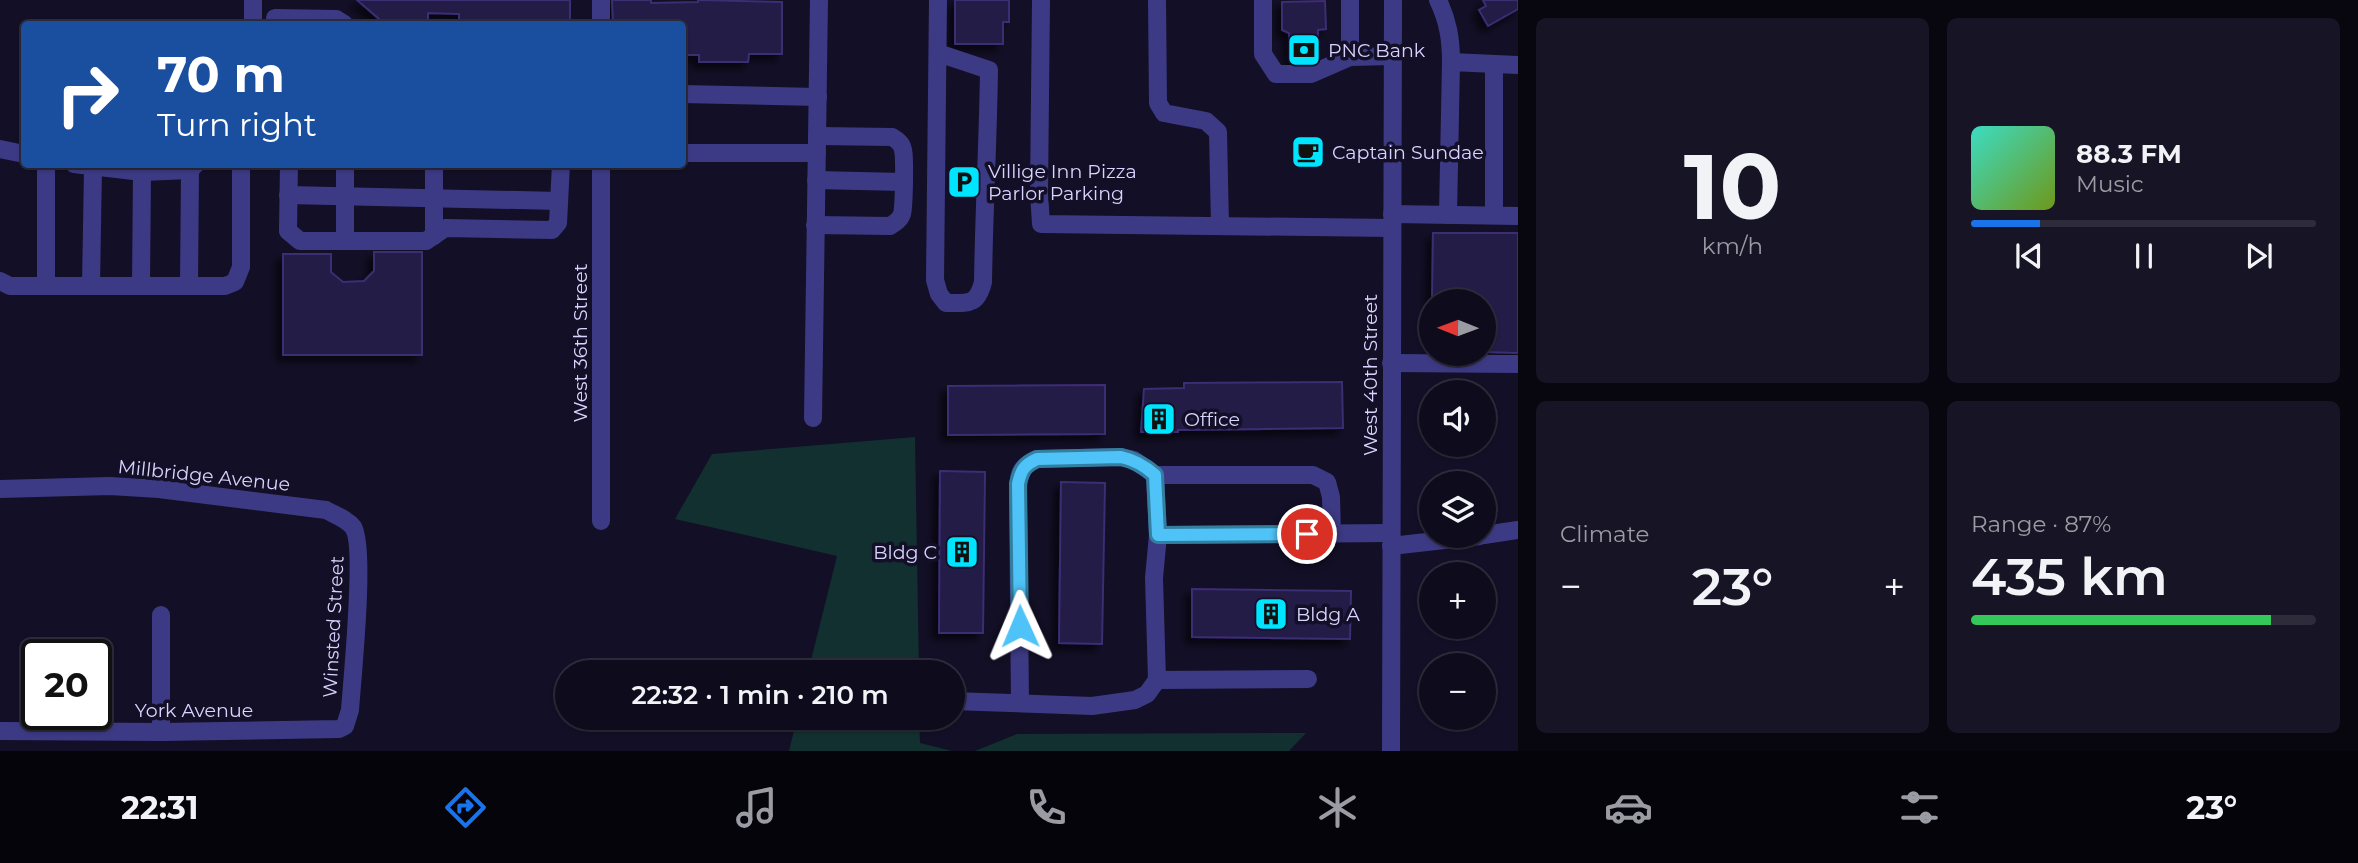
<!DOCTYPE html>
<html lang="en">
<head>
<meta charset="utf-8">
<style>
  body { margin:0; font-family:Montserrat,sans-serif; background:#171425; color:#f1f3f6; height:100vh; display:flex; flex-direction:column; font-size:26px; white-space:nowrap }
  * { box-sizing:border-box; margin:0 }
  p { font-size:23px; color:#9b9ba3 }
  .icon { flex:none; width:38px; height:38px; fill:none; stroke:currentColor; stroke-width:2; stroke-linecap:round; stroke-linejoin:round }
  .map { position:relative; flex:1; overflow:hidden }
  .side { display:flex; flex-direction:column; gap:18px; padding:18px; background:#08060f; width:840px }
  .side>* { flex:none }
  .hud { position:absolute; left:21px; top:21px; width:665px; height:147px; border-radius:7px; box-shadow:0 2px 5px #0004,0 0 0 2px #2e2b3b; background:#1a4fa0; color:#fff; overflow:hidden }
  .needle { width:46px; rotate:271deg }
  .controls { position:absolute; left:1419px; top:289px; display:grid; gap:14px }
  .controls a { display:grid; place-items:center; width:77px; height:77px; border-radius:50%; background:#0e0b1c; box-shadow:0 2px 5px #0004,0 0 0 2px #2e2b3b; font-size:35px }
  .speed { position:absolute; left:21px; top:639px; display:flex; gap:14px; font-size:35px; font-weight:700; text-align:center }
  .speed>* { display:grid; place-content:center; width:91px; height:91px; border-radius:50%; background:#0e0b1c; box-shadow:0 2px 5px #0004,0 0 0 2px #2e2b3b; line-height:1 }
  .speed .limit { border:4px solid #111; border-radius:10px; background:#fff; color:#111 }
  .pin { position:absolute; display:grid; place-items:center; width:60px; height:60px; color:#fff; margin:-30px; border:4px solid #fff; border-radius:50%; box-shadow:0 2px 7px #0007 }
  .me { position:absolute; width:77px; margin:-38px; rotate:359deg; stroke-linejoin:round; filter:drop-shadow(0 0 5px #0008) }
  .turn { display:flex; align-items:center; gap:24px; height:147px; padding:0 21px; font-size:32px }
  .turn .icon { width:91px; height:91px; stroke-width:2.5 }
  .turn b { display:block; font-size:49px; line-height:60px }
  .big { font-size:52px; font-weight:600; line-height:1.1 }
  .side .card { flex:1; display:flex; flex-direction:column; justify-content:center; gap:10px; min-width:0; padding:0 24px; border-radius:10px; background:#171425 }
  .side .dial { align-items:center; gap:0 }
  .dial b { font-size:91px; line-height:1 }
  .song { display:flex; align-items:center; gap:21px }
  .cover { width:84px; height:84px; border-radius:10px; background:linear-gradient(135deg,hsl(170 70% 55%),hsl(80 70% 35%)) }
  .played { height:7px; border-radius:4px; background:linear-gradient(90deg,#1a73e8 20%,#2e2b3b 20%) }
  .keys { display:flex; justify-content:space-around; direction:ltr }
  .heat { display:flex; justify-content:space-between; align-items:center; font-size:38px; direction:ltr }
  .charge { height:10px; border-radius:5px; background:linear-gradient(90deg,#34c759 87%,#2e2b3b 0) }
  .side .tiles { flex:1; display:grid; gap:18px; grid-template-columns:repeat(2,1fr) }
  .trip { position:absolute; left:555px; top:660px; width:410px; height:70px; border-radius:35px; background:#0e0b1c; box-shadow:0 2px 5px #0004,0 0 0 2px #2e2b3b; font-weight:600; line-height:70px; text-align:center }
  .tabs { display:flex; height:112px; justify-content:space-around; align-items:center; background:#06040b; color:#9b9ba3 }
  .tabs .icon { width:49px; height:49px }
  .tabs .on { color:#1a73e8 }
  .tabs b { font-size:32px; color:#f1f3f6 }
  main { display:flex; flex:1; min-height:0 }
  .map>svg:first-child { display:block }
  .green { fill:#12302f }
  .building { fill:#241b47; stroke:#3b2d73; stroke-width:2; filter:url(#shadow) }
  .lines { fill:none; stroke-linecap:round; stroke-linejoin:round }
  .minor { stroke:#3d3a85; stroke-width:18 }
  .route-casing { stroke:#337fa1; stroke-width:18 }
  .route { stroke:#4fc3f7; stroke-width:12 }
  .labels { text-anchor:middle; stroke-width:7; stroke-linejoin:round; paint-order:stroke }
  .poi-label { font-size:19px; fill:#d9d4ff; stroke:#130f26; text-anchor:start }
  .street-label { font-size:19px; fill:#d9d4ff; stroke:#130f26 }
</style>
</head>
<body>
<main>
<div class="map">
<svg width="1518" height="751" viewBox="0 0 1518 751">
  <defs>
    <filter id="shadow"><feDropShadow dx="-6" dy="6" stdDeviation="3.5" flood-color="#0009"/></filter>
  </defs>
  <rect width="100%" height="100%" fill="#130f26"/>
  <g class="green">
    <polygon points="915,437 919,672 808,672 837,556 675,519 712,454"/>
    <polygon points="797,718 919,718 920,743 952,751 789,751"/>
    <polygon points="1306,733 1289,751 975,751 1017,734"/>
  </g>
  <g class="building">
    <polygon points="357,0 570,0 570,24 459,24 459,14 428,13 428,24 378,24 379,19"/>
    <polygon points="612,0 651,0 651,3 698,2 698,0 782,2 782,54 749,54 748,62 699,62 699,55 682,55 682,24 613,24"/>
    <polygon points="955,0 1009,0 1009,22 1003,22 1003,44 955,44"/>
    <polygon points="1483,0 1518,0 1518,9 1488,26 1479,10 1486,6"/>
    <polygon points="1325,1 1326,29 1318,30 1317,59 1309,63 1291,63 1289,33 1282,30 1282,2"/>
    <polygon points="1433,233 1518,233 1518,353 1484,352 1484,301 1432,301"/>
    <polygon points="374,252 422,252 422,355 283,355 283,254 331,254 331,272 343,282 364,281 374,271"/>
    <polygon points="1342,382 1343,428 1178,430 1178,432 1141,432 1144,389 1184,388 1184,383"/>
    <polygon points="1105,385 1105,434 948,435 948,386"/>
    <polygon points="940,471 985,472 983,633 939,633"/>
    <polygon points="1061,482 1105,483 1102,644 1059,643"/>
    <polygon points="1192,589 1351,591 1350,639 1192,637"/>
  </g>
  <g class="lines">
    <g class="minor">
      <polyline points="253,0 253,24"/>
      <polyline points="601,0 601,24"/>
      <path d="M938 0 935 280 939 294 946 303C968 303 977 306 983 282 984 211 988 141 989 70L938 53"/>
      <polyline points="1041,0 1039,193 1041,224 1392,228"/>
      <polyline points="1157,0 1158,103 1164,113 1206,121 1218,132 1220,226"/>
      <polyline points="1263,0 1263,54 1276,74 1311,74 1350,57"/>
      <polyline points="1350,0 1350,57 1392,56"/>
      <path d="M1438 0C1448 21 1451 39 1451 62"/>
      <polyline points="275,18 336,19 344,24"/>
      <polyline points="682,94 818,97"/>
      <polyline points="0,149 24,154"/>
      <polyline points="682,153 817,153"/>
      <polyline points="74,164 142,172 190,170 196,164"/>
      <polyline points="289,164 288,231 300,241 426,241 445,228 552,230 558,223 561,164"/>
      <polyline points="601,164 601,521"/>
      <polyline points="816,180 903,182"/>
      <polyline points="288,195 559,201"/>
      <polyline points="1392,214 1518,216"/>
      <polyline points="1448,215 1451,62 1518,65"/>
      <polyline points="1494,215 1494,64"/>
      <path d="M815 225 890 226C895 223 900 220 902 214 904 207 905 158 903 150 902 143 897 140 892 137L817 136"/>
      <polyline points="434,236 434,164"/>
      <polyline points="345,241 345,164"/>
      <polyline points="0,281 10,286 225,286 235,282 241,267 241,164"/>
      <polyline points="141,285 142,172"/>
      <polyline points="189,285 190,170"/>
      <polyline points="46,286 46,164"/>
      <polyline points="91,286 93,168"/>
      <polyline points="1391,363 1518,364"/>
      <polyline points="813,418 819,0"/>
      <polyline points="1155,475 1313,475 1327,482 1331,497 1332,534"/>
      <path d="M0 489 110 486 159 489 326 510C335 515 347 519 353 527 366 545 352 681 350 710L345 726 339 729 161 732 0 731"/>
      <polyline points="1158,535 1391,533"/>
      <polyline points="1484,535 1518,530"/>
      <polyline points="1391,546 1480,536"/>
      <polyline points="1157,680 1308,679"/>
      <path d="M952 701 1092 706 1135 700 1147 694 1157 680 1154 578 1158 535 1155 475 1134 460 1121 457 1037 459C1017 467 1018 478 1018 498L1020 703"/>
      <polyline points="161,732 161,615"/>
      <polyline points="1391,751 1393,0"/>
    </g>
  </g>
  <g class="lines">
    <defs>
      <path id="route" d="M1020 626 1018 484C1021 470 1024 465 1037 459L1121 457C1135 460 1145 466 1155 475L1158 535 1307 534"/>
    </defs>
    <use href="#route" class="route-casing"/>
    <use href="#route" class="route"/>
  </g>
  <defs>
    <symbol id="bank-square" viewBox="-11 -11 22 22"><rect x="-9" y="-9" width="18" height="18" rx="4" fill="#00e5ff" stroke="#130f26"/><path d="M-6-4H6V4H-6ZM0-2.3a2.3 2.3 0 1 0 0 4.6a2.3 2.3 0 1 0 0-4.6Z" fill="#111"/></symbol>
    <symbol id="cafe-square" viewBox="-11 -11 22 22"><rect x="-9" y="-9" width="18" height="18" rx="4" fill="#00e5ff" stroke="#130f26"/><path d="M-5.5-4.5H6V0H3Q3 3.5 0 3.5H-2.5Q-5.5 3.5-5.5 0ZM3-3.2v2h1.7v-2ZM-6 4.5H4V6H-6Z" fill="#111"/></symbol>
    <symbol id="parking-square" viewBox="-11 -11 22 22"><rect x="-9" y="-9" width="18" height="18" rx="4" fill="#00e5ff" stroke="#130f26"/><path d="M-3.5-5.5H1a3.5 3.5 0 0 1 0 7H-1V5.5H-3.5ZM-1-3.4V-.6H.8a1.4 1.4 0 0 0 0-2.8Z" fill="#111"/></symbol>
    <symbol id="building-square" viewBox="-11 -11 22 22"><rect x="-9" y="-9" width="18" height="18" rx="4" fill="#00e5ff" stroke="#130f26"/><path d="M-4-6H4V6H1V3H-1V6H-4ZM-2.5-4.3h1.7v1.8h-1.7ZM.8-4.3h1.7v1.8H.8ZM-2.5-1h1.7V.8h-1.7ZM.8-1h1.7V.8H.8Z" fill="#111"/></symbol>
  </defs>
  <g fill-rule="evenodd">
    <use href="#bank-square" x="1285" y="31" width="38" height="38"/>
    <use href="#cafe-square" x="1289" y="133" width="38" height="38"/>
    <use href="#parking-square" x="945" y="163" width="38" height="38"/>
    <use href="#building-square" x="1140" y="400" width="38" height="38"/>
    <use href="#building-square" x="943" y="533" width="38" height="38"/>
    <use href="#building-square" x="1252" y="595" width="38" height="38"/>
  </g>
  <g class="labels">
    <g class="poi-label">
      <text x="1328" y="57">PNC Bank</text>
      <text x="1332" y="159">Captain Sundae</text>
      <text x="988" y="178">Villige Inn Pizza<tspan x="988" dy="22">Parlor Parking</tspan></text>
      <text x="1184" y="426">Office</text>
      <text x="937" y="559" text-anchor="end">Bldg C</text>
      <text x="1296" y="621">Bldg A</text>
    </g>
    <g class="street-label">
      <text transform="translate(580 343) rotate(-90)" y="7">West 36th Street</text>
      <text transform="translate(1370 375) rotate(-90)" y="7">West 40th Street</text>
      <text transform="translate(204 475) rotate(6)" y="7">Millbridge Avenue</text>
      <text transform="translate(333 627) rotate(-87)" y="7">Winsted Street</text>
      <text x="194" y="717">York Avenue</text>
    </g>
  </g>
</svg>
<div class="controls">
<a><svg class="needle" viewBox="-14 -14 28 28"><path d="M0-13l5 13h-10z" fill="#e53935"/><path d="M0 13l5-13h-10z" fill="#9b9ba3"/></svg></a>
<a><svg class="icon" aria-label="sound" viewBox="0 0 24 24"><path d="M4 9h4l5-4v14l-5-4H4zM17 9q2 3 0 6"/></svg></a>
<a><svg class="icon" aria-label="layers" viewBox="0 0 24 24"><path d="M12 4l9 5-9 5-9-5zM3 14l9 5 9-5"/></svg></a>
<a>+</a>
<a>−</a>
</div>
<div class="speed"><div class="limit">20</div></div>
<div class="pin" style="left:1307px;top:534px;background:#d93025"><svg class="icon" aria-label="arrive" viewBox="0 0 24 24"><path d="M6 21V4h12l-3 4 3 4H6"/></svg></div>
<svg class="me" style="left:1020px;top:626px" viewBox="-20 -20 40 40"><path d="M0-17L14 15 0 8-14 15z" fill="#4fc3f7" stroke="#fff" stroke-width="4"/></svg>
<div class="trip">22:32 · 1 min · 210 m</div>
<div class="hud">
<div class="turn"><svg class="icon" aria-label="right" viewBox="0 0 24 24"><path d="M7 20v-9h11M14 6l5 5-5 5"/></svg><div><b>70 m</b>Turn right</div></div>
</div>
</div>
<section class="side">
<div class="tiles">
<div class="card dial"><b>10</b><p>km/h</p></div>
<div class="card">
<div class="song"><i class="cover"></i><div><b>88.3 FM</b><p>Music</p></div></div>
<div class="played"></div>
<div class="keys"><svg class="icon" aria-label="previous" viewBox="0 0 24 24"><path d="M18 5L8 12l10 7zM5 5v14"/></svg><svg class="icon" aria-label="pause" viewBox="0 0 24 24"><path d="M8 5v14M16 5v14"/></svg><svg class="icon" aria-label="next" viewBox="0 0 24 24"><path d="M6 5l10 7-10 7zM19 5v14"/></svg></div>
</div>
<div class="card"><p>Climate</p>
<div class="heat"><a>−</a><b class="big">23°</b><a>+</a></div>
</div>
<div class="card"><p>Range · 87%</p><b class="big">435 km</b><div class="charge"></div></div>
</div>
</section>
</main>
<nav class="tabs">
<b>22:31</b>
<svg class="icon on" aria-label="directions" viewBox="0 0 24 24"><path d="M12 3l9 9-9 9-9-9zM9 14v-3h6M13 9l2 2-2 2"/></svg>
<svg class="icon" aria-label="music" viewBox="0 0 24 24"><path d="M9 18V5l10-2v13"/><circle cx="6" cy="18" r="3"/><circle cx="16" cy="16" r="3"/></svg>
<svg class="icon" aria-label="phone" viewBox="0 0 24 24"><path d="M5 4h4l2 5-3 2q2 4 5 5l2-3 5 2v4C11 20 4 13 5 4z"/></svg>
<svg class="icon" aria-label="climate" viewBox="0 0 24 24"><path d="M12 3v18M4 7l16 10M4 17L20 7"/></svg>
<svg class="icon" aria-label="car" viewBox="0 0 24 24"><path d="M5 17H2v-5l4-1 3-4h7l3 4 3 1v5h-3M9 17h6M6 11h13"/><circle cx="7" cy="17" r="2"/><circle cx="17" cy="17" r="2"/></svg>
<svg class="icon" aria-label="filters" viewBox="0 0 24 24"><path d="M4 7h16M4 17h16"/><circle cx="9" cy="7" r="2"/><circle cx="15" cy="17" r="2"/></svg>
<b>23°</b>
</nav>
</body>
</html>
